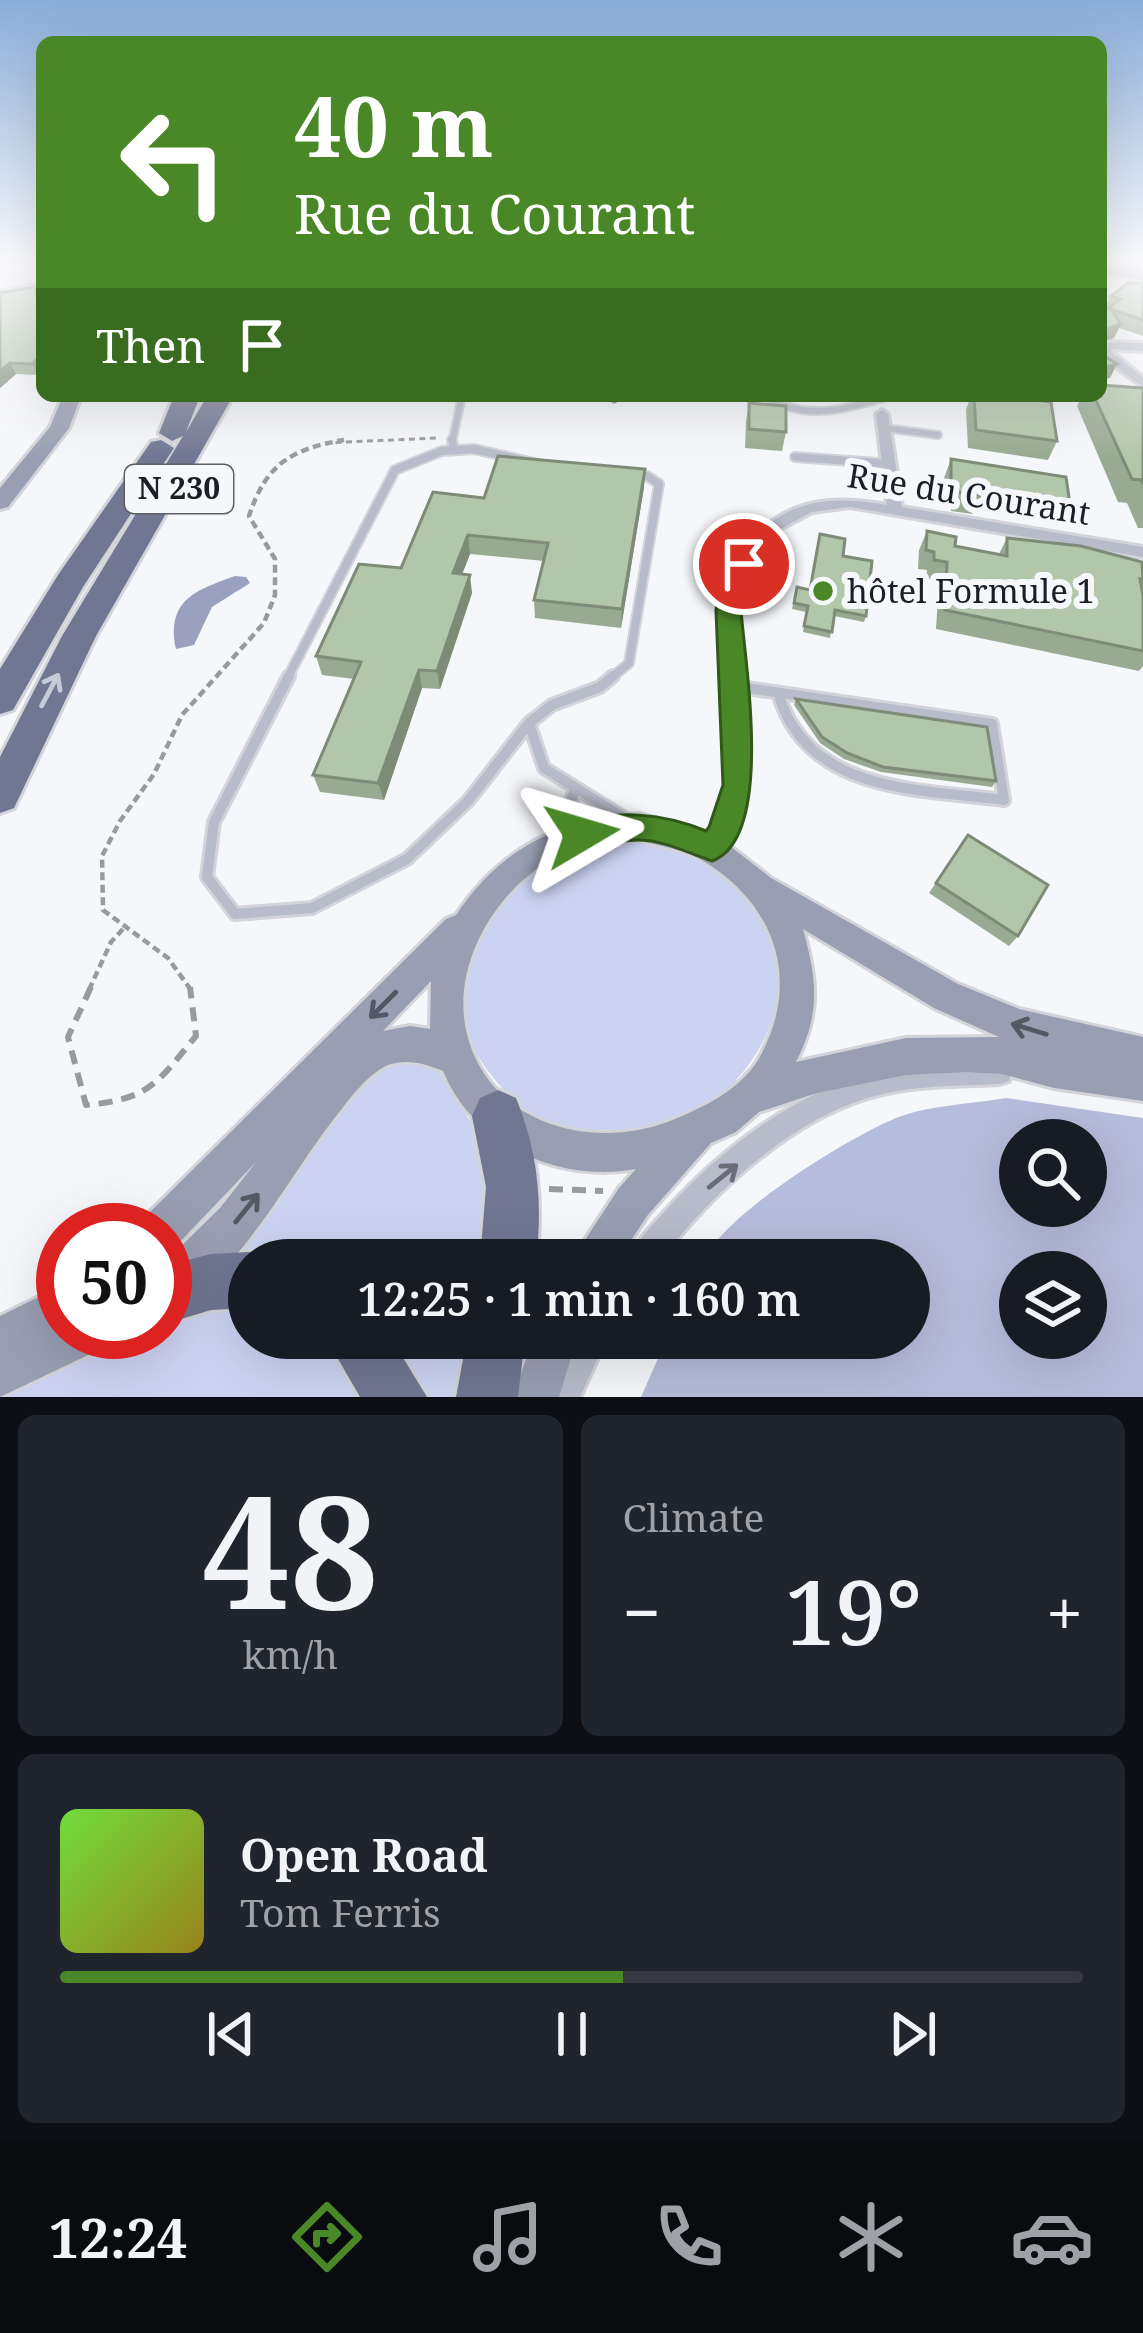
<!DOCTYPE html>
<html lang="en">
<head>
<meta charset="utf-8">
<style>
  body { margin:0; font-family:"Noto Serif",serif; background:#20242c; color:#f1f3f6; height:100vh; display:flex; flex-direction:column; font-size:45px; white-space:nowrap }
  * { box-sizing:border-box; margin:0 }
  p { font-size:39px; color:#9ea1a6 }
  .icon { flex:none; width:66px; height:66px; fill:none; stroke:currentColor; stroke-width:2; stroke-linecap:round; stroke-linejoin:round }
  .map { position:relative; height:1397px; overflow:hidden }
  .panel { display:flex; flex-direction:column; gap:18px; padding:18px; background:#0d0f14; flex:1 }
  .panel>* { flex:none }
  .hud { position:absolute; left:36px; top:36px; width:1071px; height:366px; border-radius:18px; box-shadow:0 12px 48px #0002; background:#498727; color:#fff; overflow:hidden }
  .buttons { position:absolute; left:999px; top:1119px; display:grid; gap:24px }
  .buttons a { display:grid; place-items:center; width:108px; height:108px; border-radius:50%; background:#171b24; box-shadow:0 12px 48px #0002; font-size:60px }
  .speed { position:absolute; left:36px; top:1203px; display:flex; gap:24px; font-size:60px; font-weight:700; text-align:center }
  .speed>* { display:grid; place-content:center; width:156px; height:156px; border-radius:50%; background:#171b24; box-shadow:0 12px 48px #0002; line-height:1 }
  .speed .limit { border:18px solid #d22; background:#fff; color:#111 }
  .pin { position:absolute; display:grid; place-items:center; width:102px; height:102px; color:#fff; margin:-51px; border:6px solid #fff; border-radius:50%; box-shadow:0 3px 12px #0007 }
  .me { position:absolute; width:132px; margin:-66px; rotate:83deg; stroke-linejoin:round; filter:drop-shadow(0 0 9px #0008) }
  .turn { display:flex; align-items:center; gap:42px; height:252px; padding:0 60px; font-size:54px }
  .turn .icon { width:156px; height:156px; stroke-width:2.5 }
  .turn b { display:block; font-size:84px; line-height:102px }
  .then { display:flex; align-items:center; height:114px; padding:0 60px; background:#0003; gap:24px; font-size:45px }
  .big { font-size:90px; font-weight:600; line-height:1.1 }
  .panel .widget { flex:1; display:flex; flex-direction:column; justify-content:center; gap:18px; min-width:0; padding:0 42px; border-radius:18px; background:#20242c }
  .panel .dial { align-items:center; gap:0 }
  .dial b { font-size:156px; line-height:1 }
  .song { display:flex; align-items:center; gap:36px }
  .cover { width:144px; height:144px; border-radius:18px; background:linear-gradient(135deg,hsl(100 70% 55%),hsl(50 70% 35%)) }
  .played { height:12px; border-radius:6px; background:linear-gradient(90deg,#498727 55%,#363941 55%) }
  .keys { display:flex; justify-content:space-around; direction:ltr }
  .heat { display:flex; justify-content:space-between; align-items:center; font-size:66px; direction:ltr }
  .panel .tiles { flex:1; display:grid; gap:18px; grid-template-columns:1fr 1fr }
  .widget:last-child { grid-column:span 2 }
  .trip { position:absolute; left:228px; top:1239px; width:702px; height:120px; border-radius:60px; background:#171b24; box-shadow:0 12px 48px #0002; font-weight:600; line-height:120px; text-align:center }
  .tab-bar { display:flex; height:192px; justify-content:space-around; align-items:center; background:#090b0e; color:#9ea1a6 }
  .tab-bar .icon { width:84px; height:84px }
  .tab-bar .selected { color:#498727 }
  .tab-bar b { font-size:54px; color:#f1f3f6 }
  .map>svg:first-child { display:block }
  .green { fill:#ccd3f2 }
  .forest { fill:#b6bcdb; fill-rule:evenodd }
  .water { fill:#9aa1bf }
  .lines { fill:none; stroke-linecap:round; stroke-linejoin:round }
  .service-far2-casing { stroke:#d3d4d9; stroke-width:10 }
  .service-far1-casing { stroke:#d3d4d9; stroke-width:12 }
  .service-casing { stroke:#d3d4d9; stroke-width:16 }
  .minor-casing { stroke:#d3d4d9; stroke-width:6 }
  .secondary-casing { stroke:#d3d4d9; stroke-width:6 }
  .motorway-casing { stroke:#d3d4d9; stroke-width:6 }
  .path-far2 { stroke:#999a9f; stroke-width:3; stroke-dasharray:6 4.5; stroke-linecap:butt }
  .path-far1 { stroke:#999a9f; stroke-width:4.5; stroke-dasharray:8 4.5; stroke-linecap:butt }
  .path { stroke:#999a9f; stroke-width:6; stroke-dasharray:14 9; stroke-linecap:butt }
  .service-far2 { stroke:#b8bbc9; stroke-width:6 }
  .service-far1 { stroke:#b8bbc9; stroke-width:8 }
  .service { stroke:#b8bbc9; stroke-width:10 }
  .minor { fill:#b8bbc9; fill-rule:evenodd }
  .secondary { fill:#999eb2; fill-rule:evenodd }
  .motorway { fill:#717793; fill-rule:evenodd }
  .wall { fill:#99aa92 }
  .shaded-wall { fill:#7d8b77 }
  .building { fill:#b2c6aa; stroke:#7d8b77; stroke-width:3 }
  .oneway { stroke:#c7cad7 }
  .oneway2 { stroke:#545864 }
  .oneway3 { stroke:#6a6c77 }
  .route { fill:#498727; stroke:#2f5819; stroke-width:3 }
  .poi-dot { fill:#498727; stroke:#f6f7fb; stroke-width:4.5 }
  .labels { text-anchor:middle; stroke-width:12; stroke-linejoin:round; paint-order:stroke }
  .shield { fill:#f6f7fb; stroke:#5d5f65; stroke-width:3 }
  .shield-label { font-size:30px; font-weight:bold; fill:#1c1e25 }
  .street-label { font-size:33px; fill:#1c1e25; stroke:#f6f7fb }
  .poi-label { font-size:33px; fill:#1c1e25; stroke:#f6f7fb; text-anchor:start }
</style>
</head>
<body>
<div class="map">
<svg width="1143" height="1397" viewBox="0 0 1143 1397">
  <rect width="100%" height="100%" fill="#f6f7fb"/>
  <g class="green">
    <path d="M630 840C651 845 680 847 700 858 790 909 805 1002 737 1079 730 1087 722 1100 713 1106 679 1131 613 1145 572 1134 535 1124 501 1092 481 1061 435 991 483 900 551 863 576 849 603 845 630 840Z"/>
    <polygon points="418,1056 439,1070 499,1169 493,1260 249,1260 215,1267 379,1061"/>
    <polygon points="249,1300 249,1338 325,1338 375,1397 0,1397 0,1388 113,1332 165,1332 165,1310"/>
    <polygon points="380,1338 483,1338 474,1397 411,1397"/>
  </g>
  <path class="forest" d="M1006 1098 1143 1118V1397H641L667 1338H909V1260H704C726 1213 846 1139 896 1118 929 1105 972 1104 1006 1098ZM1020 1140H1086V1206H1020ZM1020 1272H1086V1338H1020Z"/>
  <path class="water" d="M235 576 246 577 250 583 212 607 194 645 176 649C166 599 197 590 235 576Z"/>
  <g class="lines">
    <defs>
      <g id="service-far2">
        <path d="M765 396C804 422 848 409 890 396"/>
        <polyline points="885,428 938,435"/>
        <polyline points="452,443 462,396"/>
      </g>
      <g id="service-far1">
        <polyline points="452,440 454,450"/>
        <polyline points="795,457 891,464"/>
        <polyline points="287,679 395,470 442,451 474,449 572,472 647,476 659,484 629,663 610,679"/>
      </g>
      <g id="service">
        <polyline points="289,676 214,822 207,877 235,914 312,908 407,859 468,801 529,723 552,705 600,687 613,676"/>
        <path d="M733 686 992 724 1004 800C918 789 807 793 778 693"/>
        <polyline points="529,723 544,768 629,821"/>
        <polyline points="552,839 567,820 574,791"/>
      </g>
      <g id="minor">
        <polygon points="42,284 42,290 0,297 0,291"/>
        <polygon points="1111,342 1143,343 1143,351 1113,349 1110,351 1143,377 1143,387 1101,356 1101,346"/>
        <path d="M882 410 888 414 902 507 1143 547V557L850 507 812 512 782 528 758 555 739 589 738 621 748 757 745 789 737 819 719 853 712 856 705 853 702 847C711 827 722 810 726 788 734 740 724 690 722 641 721 625 719 603 724 587 730 571 743 553 753 540 788 497 837 496 887 505L876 414Z"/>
        <path d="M1000 1060 1009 1063 1012 1072 1009 1081 1000 1084C957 1086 913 1085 871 1097 790 1120 710 1195 661 1260H629C637 1240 653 1224 667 1209 721 1149 794 1094 872 1072 913 1061 957 1061 1000 1060Z"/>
        <polygon points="577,1338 607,1338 580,1397 549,1397"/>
      </g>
      <g id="secondary">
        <polygon points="1101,263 1143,271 1143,281 1101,273"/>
        <polygon points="63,396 81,396 69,428 8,507 0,509 0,488 50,427"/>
        <path d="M639 814 717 836 771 878 958 984 1019 1009 1143 1037V1101L1054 1088 1002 1074 966 1072 906 1075 817 1093 759 1112 736 1132 711 1143 647 1216 618 1260H572L619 1188 636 1169C559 1183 474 1146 443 1071 427 1064 406 1058 388 1065 370 1073 353 1094 341 1110 292 1169 238 1282 165 1312V1262L220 1208 257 1161 177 1245 165 1249V1230H141L147 1215 446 919 456 915C501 848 559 819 639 814ZM639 840C658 846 683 849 700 859 776 903 803 982 758 1060 739 1091 702 1108 670 1121 593 1151 492 1125 468 1038 447 965 500 880 567 852 589 843 615 842 639 840ZM803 929 934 1008 999 1037 906 1038 796 1062C821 1013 817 980 803 929ZM431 981 430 1029 410 1026 383 1031Z"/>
        <polygon points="63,1285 63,1332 109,1332 103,1348 0,1397 0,1316"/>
        <polygon points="533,1338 577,1338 559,1397 513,1397"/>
      </g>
      <g id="motorway">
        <polygon points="174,396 200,396 186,432 207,396 233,396 96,636 14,808 0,813 0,757 62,636 183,436 172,441 159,433"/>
        <polygon points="161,440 174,448 83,587 13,710 0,714 0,669 58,575 151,442"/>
        <path d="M498 1090 516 1098C538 1152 543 1202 536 1260H480L486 1187 472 1116 480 1098Z"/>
        <polygon points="249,1252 269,1260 249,1260 249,1308 211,1310 165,1324 165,1266 211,1254"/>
        <polygon points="326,1338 391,1338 427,1397 360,1397"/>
        <polygon points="467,1338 525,1338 518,1397 456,1397"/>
      </g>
    </defs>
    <use href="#service-far2" class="service-far2-casing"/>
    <use href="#service-far1" class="service-far1-casing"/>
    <use href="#service" class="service-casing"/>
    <use href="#minor" class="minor-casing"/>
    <use href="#secondary" class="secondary-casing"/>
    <use href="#motorway" class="motorway-casing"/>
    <polyline class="path-far2" points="325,443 436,438"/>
    <g class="path-far1">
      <polyline points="89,990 111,942 123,929"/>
      <path d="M191 990 168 958 103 910 102 856 120 821 154 774 182 715 264 623 275 595V559L249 516C266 464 291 449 344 440"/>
    </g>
    <g class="path">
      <path d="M91 987 68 1037 86 1105C150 1099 156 1084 196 1036L190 987"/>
      <polyline points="549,1189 603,1191"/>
    </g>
    <use href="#service-far2" class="service-far2"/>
    <use href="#service-far1" class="service-far1"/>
    <use href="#service" class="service"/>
    <use href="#minor" class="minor"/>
    <use href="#secondary" class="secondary"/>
    <use href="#motorway" class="motorway"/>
  </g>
  <g class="wall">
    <polygon points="1143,283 1143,336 1119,328 1114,338 1103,342 1101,346 1101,314 1106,310 1104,309 1111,296"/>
    <polygon points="0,293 40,297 42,308 42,371 38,375 16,374 0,388"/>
    <polygon points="1143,388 1143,528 1138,528 1127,503 1118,502 1077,406 1082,396 1101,396"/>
    <polygon points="597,396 627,396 614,404"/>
    <polygon points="971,396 1006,396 1057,441 1048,460 968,448 966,410"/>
    <polygon points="749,403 786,432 782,451 745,448 746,421"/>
    <polygon points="951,459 1070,504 1060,523 974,509 972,514 951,511 951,505 944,504 944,478"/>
    <polygon points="644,487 621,628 535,618 534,600 544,561 470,554 462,574 472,593 440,689 422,688 384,800 320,792 313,775 354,679 322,675 316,656 401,568 484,498"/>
    <polygon points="927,531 955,546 999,554 1007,538 1143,566 1143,666 1139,671 936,629 939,581 926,578 927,570 918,569 919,550"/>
    <polygon points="843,556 866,616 864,622 834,616 830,638 803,632 806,612 792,609 797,587 810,590"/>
    <polygon points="796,699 996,781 992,787 881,772 844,759 820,743 794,705"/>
    <polygon points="968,835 1018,936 1009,946 929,893"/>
  </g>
  <g class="shaded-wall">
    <polygon points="1121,324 1114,338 1101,341 1104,330"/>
    <polygon points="42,354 42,371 38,375 32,364"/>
    <polygon points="10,363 16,374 0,388 0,371"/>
    <polygon points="1117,364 1110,378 1101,380 1101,368"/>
    <polygon points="614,396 627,396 614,404"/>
    <polygon points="645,469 644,487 621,628 622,609"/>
    <polygon points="468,535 470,554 455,592 453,573"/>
    <polygon points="470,575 472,593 440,689 437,671"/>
    <polygon points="419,670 422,688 384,800 378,783"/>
  </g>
  <g class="building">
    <polygon points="1128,283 1143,283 1143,320 1111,309 1121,324 1104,330 1103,342 1101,341 1101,314 1120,299 1111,296"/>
    <polygon points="35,287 42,324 42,354 32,364 10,363 0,371 0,293"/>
    <polygon points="1101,354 1117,364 1101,368"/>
    <polygon points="1101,385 1143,388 1143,484 1141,480 1132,479 1094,396 1101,396"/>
    <polygon points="974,396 1006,396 1051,402 1057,441 976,430"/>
    <polygon points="749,403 786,406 786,432 749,429"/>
    <polygon points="498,456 645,469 622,609 534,600 548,543 468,535 453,573 470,575 437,671 419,670 378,783 313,775 361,662 316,656 359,564 401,568 433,492 484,498"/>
    <polygon points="951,459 1066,477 1070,504 980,490 980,495 958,492 959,486 951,485"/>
    <polygon points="927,531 956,537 955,546 1007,556 1007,538 1081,546 1142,562 1143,580 1140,579 1143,595 1143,651 945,610 947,562 934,560 934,552 926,550"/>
    <polygon points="820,534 845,539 843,556 872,561 866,616 835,610 832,632 804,626 808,606 794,603 797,587 810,590"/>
    <polygon points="796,699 987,727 996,781 883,767 847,753 822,737"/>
    <polygon points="968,835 1048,885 1018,936 936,883"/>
  </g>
  <defs><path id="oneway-shaft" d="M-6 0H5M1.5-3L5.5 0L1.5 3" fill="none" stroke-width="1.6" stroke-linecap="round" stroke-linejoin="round" transform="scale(3)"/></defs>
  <use class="oneway" href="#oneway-shaft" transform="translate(50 690) rotate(-62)"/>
  <g class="oneway2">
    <use href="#oneway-shaft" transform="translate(383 1005) rotate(135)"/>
    <use href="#oneway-shaft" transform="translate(1029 1029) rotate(-163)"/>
    <use href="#oneway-shaft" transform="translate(247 1208) rotate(-51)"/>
  </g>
  <use class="oneway3" href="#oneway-shaft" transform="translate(723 1176) rotate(-39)"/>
  <linearGradient id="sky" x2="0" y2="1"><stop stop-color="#89acd8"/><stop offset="0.57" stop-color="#fbfbfd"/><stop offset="1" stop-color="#fbfbfd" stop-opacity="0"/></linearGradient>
  <rect width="1143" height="458" fill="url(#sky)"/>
  <path class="route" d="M744 556 756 564 743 589 741 610C745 664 775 838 712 861 688 853 664 840 638 840 615 840 593 851 571 844L567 834 571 824C615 809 664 813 706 831L709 827 723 785 716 610 719 589 735 558Z"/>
  <circle class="poi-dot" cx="823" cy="591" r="12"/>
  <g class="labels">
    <rect class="shield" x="125" y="465" width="108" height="48" rx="9"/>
    <g class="shield-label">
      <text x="179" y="499">N 230</text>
    </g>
    <g class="street-label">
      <text transform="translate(969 494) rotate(9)" y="12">Rue du Courant</text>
    </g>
    <g class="poi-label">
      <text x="847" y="603">hôtel Formule 1</text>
    </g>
  </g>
</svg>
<div class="buttons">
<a><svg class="icon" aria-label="search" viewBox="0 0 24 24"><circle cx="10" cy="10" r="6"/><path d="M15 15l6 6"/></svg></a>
<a><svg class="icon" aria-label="layers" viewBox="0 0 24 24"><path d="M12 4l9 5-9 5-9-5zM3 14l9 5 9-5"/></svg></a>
</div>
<div class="speed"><div class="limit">50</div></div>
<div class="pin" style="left:744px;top:564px;background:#d93025"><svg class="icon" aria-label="arrive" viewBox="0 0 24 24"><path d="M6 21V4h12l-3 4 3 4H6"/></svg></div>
<svg class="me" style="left:582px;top:834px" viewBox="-20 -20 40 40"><path d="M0-17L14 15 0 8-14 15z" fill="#498727" stroke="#fff" stroke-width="4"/></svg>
<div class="trip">12:25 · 1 min · 160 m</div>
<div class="hud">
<div class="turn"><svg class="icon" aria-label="left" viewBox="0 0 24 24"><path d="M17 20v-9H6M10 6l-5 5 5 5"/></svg><div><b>40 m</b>Rue du Courant</div></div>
<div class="then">Then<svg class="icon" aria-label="arrive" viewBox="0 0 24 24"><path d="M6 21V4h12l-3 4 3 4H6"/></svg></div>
</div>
</div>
<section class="panel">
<div class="tiles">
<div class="widget dial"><b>48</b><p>km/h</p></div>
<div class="widget"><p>Climate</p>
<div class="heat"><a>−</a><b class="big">19°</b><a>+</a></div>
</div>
<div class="widget">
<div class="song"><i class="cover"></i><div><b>Open Road</b><p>Tom Ferris</p></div></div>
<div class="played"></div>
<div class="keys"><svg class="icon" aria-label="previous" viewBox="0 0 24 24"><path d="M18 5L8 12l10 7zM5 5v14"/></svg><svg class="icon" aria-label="pause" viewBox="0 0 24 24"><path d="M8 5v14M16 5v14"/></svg><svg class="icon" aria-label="next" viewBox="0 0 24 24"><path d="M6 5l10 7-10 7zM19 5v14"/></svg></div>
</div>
</div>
</section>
<nav class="tab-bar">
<b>12:24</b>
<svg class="icon selected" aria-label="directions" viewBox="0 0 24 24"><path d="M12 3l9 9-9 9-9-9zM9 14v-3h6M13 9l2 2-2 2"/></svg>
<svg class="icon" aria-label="music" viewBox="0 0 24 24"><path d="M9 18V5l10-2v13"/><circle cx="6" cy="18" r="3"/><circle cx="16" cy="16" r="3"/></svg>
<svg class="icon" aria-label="phone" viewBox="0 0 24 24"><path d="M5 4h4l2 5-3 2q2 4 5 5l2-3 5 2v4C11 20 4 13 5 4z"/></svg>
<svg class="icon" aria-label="climate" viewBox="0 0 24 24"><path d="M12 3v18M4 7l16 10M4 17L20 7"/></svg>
<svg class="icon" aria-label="car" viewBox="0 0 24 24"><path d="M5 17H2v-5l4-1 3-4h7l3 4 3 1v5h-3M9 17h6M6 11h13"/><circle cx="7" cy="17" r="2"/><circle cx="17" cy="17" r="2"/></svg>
</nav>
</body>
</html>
